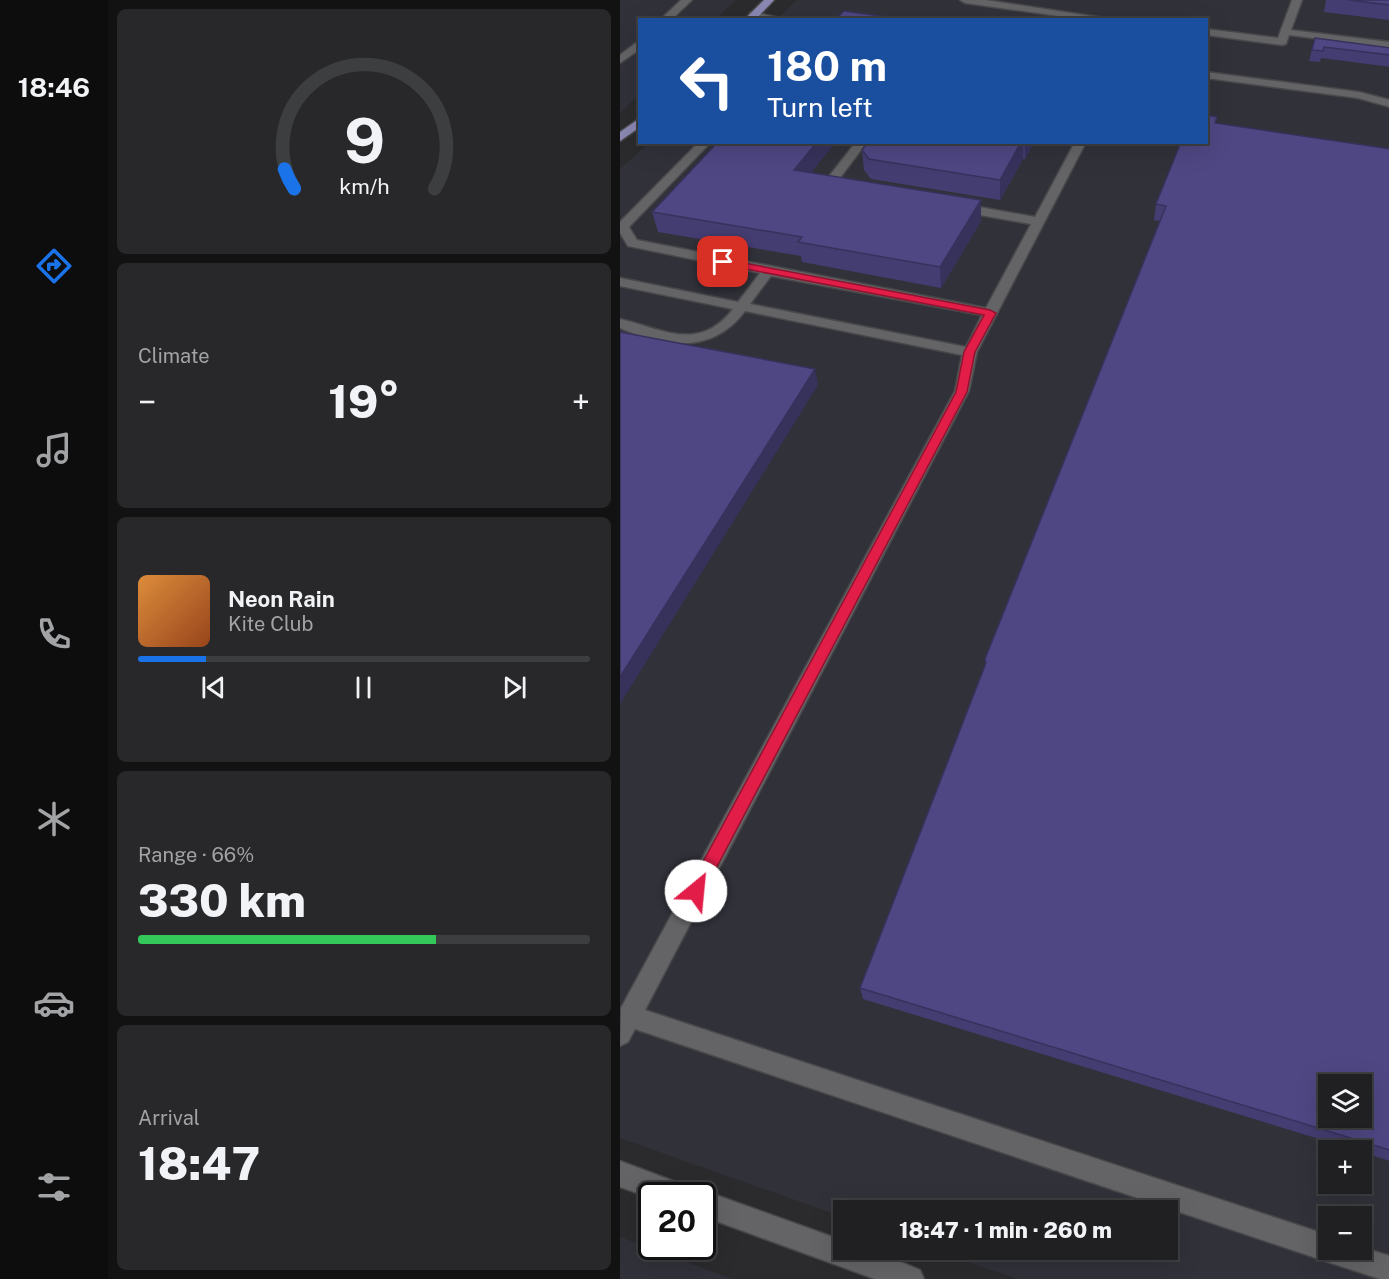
<!DOCTYPE html>
<html lang="en">
<head>
<meta charset="utf-8">
<style>
  body { margin:0; font-family:"Public Sans",sans-serif; background:#28282a; color:#f1f3f6; height:100vh; display:flex; flex-direction:column; font-size:22px; white-space:nowrap }
  * { box-sizing:border-box; margin:0 }
  p { font-size:20px; color:#a2a3a5 }
  .icon { flex:none; width:33px; height:33px; fill:none; stroke:currentColor; stroke-width:2; stroke-linecap:round; stroke-linejoin:round }
  .map { position:relative; flex:1; overflow:hidden }
  .panel { display:flex; flex-direction:column; gap:9px; padding:9px; background:#121213; width:512px }
  .panel>* { flex:none }
  .banner { position:absolute; left:18px; top:18px; width:570px; height:126px; border-radius:0px; box-shadow:0 6px 24px #0002,0 0 0 2px #3d3e40; background:#1a4fa0; color:#fff; overflow:hidden }
  .controls { position:absolute; left:698px; top:1074px; display:grid; gap:12px }
  .controls a { display:grid; place-items:center; width:54px; height:54px; border-radius:0px; background:#202022; box-shadow:0 6px 24px #0002,0 0 0 2px #3d3e40; font-size:30px }
  .speed { position:absolute; left:18px; top:1182px; display:flex; gap:12px; font-size:30px; font-weight:700; text-align:center }
  .speed>* { display:grid; place-content:center; width:78px; height:78px; border-radius:50%; background:#202022; box-shadow:0 6px 24px #0002,0 0 0 2px #3d3e40; line-height:1 }
  .speed .limit { border:3px solid #111; border-radius:9px; background:#fff; color:#111 }
  .pin { position:absolute; display:grid; place-items:center; width:51px; height:51px; color:#fff; margin:-26px; border-radius:12px; box-shadow:0 3px 9px #0006 }
  .me { position:absolute; width:66px; margin:-33px; rotate:28deg; stroke-linejoin:round; filter:drop-shadow(0 0 4px #0008) }
  .turn { display:flex; align-items:center; gap:21px; height:126px; padding:0 30px; font-size:27px }
  .turn .icon { width:78px; height:78px; stroke-width:2.5 }
  .turn b { display:block; font-size:42px; line-height:51px }
  .big { font-size:45px; font-weight:800; line-height:1.1 }
  .panel .card { flex:1; display:flex; flex-direction:column; justify-content:center; gap:9px; min-width:0; padding:0 21px; border-radius:9px; background:#28282a }
  .panel .dial { align-items:center; gap:0 }
  .dial svg { height:156px; overflow:visible; fill:none; stroke:#3d3e40; stroke-width:7; stroke-linecap:round; text-anchor:middle }
  .dial text { fill:#f1f3f6; stroke:none }
  .song { display:flex; align-items:center; gap:18px }
  .cover { width:72px; height:72px; border-radius:9px; background:linear-gradient(135deg,hsl(30 70% 55%),hsl(20 70% 35%)) }
  .played { height:6px; border-radius:3px; background:linear-gradient(90deg,#1a73e8 15%,#3d3e40 15%) }
  .keys { display:flex; justify-content:space-around; direction:ltr }
  .heat { display:flex; justify-content:space-between; align-items:center; font-size:33px; direction:ltr }
  .charge { height:9px; border-radius:4px; background:linear-gradient(90deg,#34c759 66%,#3d3e40 0) }
  .trip { position:absolute; left:213px; top:1200px; width:345px; height:60px; border-radius:0px; background:#202022; box-shadow:0 6px 24px #0002,0 0 0 2px #3d3e40; font-weight:800; line-height:60px; text-align:center }
  main { display:flex; flex:1; min-height:0 }
  .tab-bar { display:flex; flex-direction:column; width:108px; justify-content:space-around; align-items:center; background:#0d0d0e; color:#a2a3a5 }
  .tab-bar .icon { width:42px; height:42px }
  .tab-bar .on { color:#1a73e8 }
  .tab-bar b { font-size:27px; color:#f1f3f6 }
  .map>svg:first-child { display:block }
  .built { fill:#31313a; fill-rule:evenodd }
  .lines { fill:none; stroke-linecap:round; stroke-linejoin:round }
  .minor-casing { stroke:#48484a; stroke-width:3 }
  .major-casing { stroke:#48484a; stroke-width:3 }
  .minor { fill:#646467; fill-rule:evenodd }
  .major { fill:#8a87b2; fill-rule:evenodd }
  .wall { fill:#433d71 }
  .shaded-wall { fill:#37325c }
  .building { fill:#4e4783; stroke:#37325c; stroke-width:1.5; fill-rule:evenodd }
  .route { fill:#e11d48; stroke:#92132f; stroke-width:1.5 }
</style>
</head>
<body>
<main>
<nav class="tab-bar">
<b>18:46</b>
<svg class="icon on" aria-label="directions" viewBox="0 0 24 24"><path d="M12 3l9 9-9 9-9-9zM9 14v-3h6M13 9l2 2-2 2"/></svg>
<svg class="icon" aria-label="music" viewBox="0 0 24 24"><path d="M9 18V5l10-2v13"/><circle cx="6" cy="18" r="3"/><circle cx="16" cy="16" r="3"/></svg>
<svg class="icon" aria-label="phone" viewBox="0 0 24 24"><path d="M5 4h4l2 5-3 2q2 4 5 5l2-3 5 2v4C11 20 4 13 5 4z"/></svg>
<svg class="icon" aria-label="climate" viewBox="0 0 24 24"><path d="M12 3v18M4 7l16 10M4 17L20 7"/></svg>
<svg class="icon" aria-label="car" viewBox="0 0 24 24"><path d="M5 17H2v-5l4-1 3-4h7l3 4 3 1v5h-3M9 17h6M6 11h13"/><circle cx="7" cy="17" r="2"/><circle cx="17" cy="17" r="2"/></svg>
<svg class="icon" aria-label="filters" viewBox="0 0 24 24"><path d="M4 7h16M4 17h16"/><circle cx="9" cy="7" r="2"/><circle cx="15" cy="17" r="2"/></svg>
</nav>
<section class="panel">
<div class="card dial"><svg viewBox="0 0 100 80">
<path d="M14 69A42 42 0 1 1 86 69"/>
<path d="M14 69A42 42 0 0 1 9 59" stroke="#1a73e8"/>
<text x="50" y="56" font-size="32" font-weight="700">9</text>
<text x="50" y="72" font-size="11">km/h</text>
</svg></div>
<div class="card"><p>Climate</p>
<div class="heat"><a>−</a><b class="big">19°</b><a>+</a></div>
</div>
<div class="card">
<div class="song"><i class="cover"></i><div><b>Neon Rain</b><p>Kite Club</p></div></div>
<div class="played"></div>
<div class="keys"><svg class="icon" aria-label="previous" viewBox="0 0 24 24"><path d="M18 5L8 12l10 7zM5 5v14"/></svg><svg class="icon" aria-label="pause" viewBox="0 0 24 24"><path d="M8 5v14M16 5v14"/></svg><svg class="icon" aria-label="next" viewBox="0 0 24 24"><path d="M6 5l10 7-10 7zM19 5v14"/></svg></div>
</div>
<div class="card"><p>Range · 66%</p><b class="big">330 km</b><div class="charge"></div></div>
<div class="card"><p>Arrival</p><b class="big">18:47</b></div>
</section>
<div class="map">
<svg width="770" height="1279" viewBox="0 0 770 1279">
  <rect width="100%" height="100%" fill="#2b2b2e"/>
  <g class="built">
    <polygon points="0,0 116,0 96,19 20,20 19,94 0,113"/>
    <path d="M177 0H769V1279H397L314 1250H548V1210H224L223 1217 0 1138V169L30 142H586V20L157 19ZM708 1084H741V1118H708ZM708 1150H741V1184H708ZM708 1216H741V1250H708Z"/>
    <polygon points="0,1237 112,1279 0,1279"/>
  </g>
  <g class="lines">
    <defs>
      <g id="minor">
        <polygon points="61,0 72,0 51,20 40,20"/>
        <polygon points="340,0 366,0 497,20 467,20 345,3"/>
        <polygon points="672,0 682,0 671,30 770,42 770,48 669,35 666,44 662,45 586,35 586,29 658,38"/>
        <polygon points="133,12 168,20 130,17 130,13"/>
        <polygon points="20,40 20,49 0,63 0,55"/>
        <polygon points="586,72 739,92 770,100 770,107 738,98 586,78"/>
        <path d="M79 142H91L9 227 17 240 366 308 411 224 337 211 331 207 337 203 415 217 455 142H466L357 352 349 391 25 1010 708 1235V1250H741V1247L770 1256V1279H760L711 1263 15 1029 8 1042 0 1046 1 1008 335 391 342 355 125 311C93 354 45 348 0 328V319C43 329 79 353 113 309L0 286V278L118 302 140 273 8 246 0 233V222ZM151 276 362 315 346 347 130 304Z"/>
        <polygon points="236,142 247,142 219,179 223,183 236,188 230,192 215,189 207,179"/>
        <path d="M0 1161 69 1187 72 1195 82 1190 224 1241V1250C251 1250 275 1259 300 1270L304 1279H255L82 1216V1196H32V1198L0 1187Z"/>
      </g>
      <g id="major">
        <polygon points="144,0 154,0 135,20 124,20"/>
        <polygon points="20,118 20,127 0,141 0,132"/>
      </g>
    </defs>
    <use href="#minor" class="minor-casing"/>
    <use href="#major" class="major-casing"/>
    <use href="#minor" class="minor"/>
    <use href="#major" class="major"/>
  </g>
  <g class="wall">
    <polygon points="706,0 770,0 770,20 704,12"/>
    <polygon points="695,38 770,48 770,67 701,58 700,62 689,61"/>
    <polygon points="596,124 770,149 770,1161 741,1152 741,1150 735,1150 243,999 240,988 365,667 365,659 540,221 534,220 536,204"/>
    <polygon points="248,142 414,142 405,159 403,159 380,200 251,179 244,170 242,150"/>
    <polygon points="191,173 361,221 321,288 182,262 181,256 38,232 32,212"/>
  </g>
  <g class="shaded-wall">
    <polygon points="197,142 216,142 177,190 174,170"/>
    <polygon points="401,142 403,142 403,159 380,200 380,180"/>
    <polygon points="405,142 414,142 405,159"/>
    <polygon points="361,200 361,221 321,288 320,267"/>
    <polygon points="195,369 198,385 0,704 0,677"/>
  </g>
  <g class="building">
    <polygon points="729,0 770,0 770,5"/>
    <polygon points="224,11 288,20 215,20"/>
    <polygon points="695,38 770,48 770,55 704,47 703,51 692,50"/>
    <path d="M586 115 597 117 595 123 770 149V1150L240 988 366 663 365 659 546 206 536 204 561 142H586ZM708 1084H741V1118H708Z"/>
    <polygon points="98,142 197,142 174,170 361,200 320,267 178,242 182,237 32,212"/>
    <polygon points="248,142 401,142 380,180 249,159 242,150"/>
    <polygon points="0,332 195,369 0,677"/>
  </g>
  <polygon class="route" points="103,259 370,310 376,313 355,352 347,392 81,897 76,899 70,897 68,891 70,886 336,392 344,352 364,315 100,264 100,260"/>
</svg>
<div class="controls">
<a><svg class="icon" aria-label="layers" viewBox="0 0 24 24"><path d="M12 4l9 5-9 5-9-5zM3 14l9 5 9-5"/></svg></a>
<a>+</a>
<a>−</a>
</div>
<div class="speed"><div class="limit">20</div></div>
<div class="pin" style="left:103px;top:262px;background:#d93025"><svg class="icon" aria-label="arrive" viewBox="0 0 24 24"><path d="M6 21V4h12l-3 4 3 4H6"/></svg></div>
<svg class="me" style="left:76px;top:891px" viewBox="-20 -20 40 40"><circle r="19" fill="#fff"/><path d="M0-13L10 11 0 6-10 11z" fill="#e11d48"/></svg>
<div class="trip">18:47 · 1 min · 260 m</div>
<div class="banner">
<div class="turn"><svg class="icon" aria-label="left" viewBox="0 0 24 24"><path d="M17 20v-9H6M10 6l-5 5 5 5"/></svg><div><b>180 m</b>Turn left</div></div>
</div>
</div>
</main>
</body>
</html>
